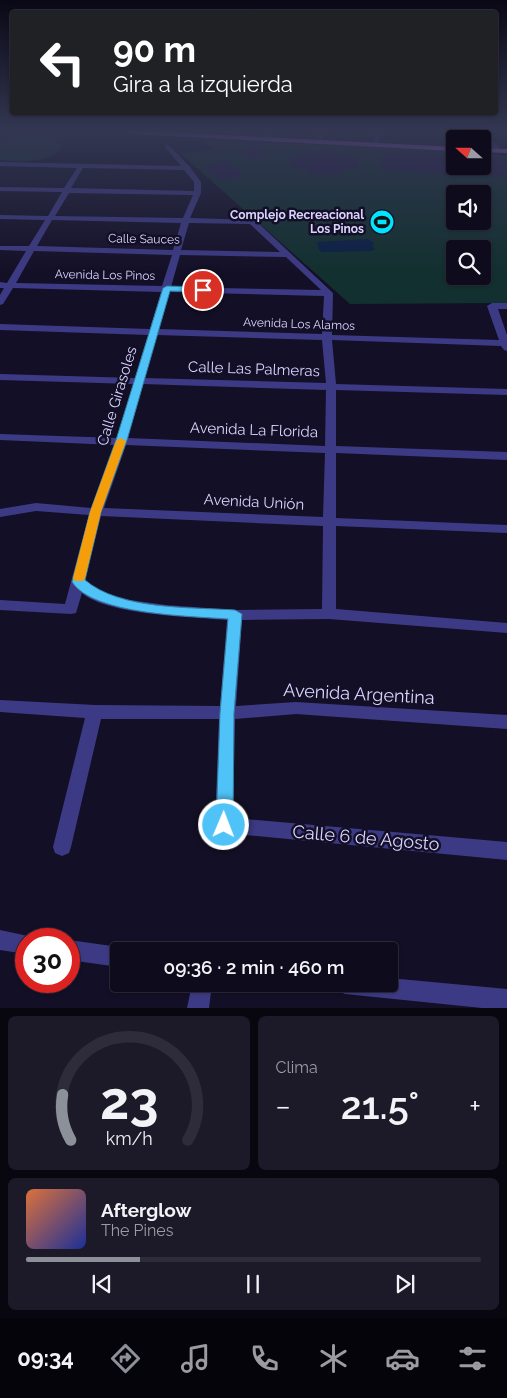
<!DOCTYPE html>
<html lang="es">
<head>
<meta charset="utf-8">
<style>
  body { margin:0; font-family:Raleway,sans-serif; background:#1c1929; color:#f1f3f6; height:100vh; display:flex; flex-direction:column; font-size:19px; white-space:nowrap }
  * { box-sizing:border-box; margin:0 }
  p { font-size:16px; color:#9b9ba3 }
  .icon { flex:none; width:28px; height:28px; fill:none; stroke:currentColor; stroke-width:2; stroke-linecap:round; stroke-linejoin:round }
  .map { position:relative; height:1008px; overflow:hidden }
  .sheet { display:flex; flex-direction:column; gap:8px; padding:8px; background:#08060f; flex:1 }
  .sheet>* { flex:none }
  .top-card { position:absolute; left:10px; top:10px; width:488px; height:105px; border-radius:5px; box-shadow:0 1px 4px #0004,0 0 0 1px #2e2b3b; background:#202124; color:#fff; overflow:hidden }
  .needle { width:32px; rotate:291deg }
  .tools { position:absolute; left:446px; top:130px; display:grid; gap:10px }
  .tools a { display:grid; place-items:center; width:45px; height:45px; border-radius:5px; background:#0e0b1c; box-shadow:0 1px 4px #0004,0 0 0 1px #2e2b3b; font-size:25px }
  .speed { position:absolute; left:15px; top:928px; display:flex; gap:10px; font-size:25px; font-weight:700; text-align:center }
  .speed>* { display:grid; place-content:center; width:65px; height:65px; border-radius:50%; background:#0e0b1c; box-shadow:0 1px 4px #0004,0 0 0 1px #2e2b3b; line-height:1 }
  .speed .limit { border:8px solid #d22; background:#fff; color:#111 }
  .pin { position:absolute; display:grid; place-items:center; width:42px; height:42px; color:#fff; margin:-21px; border:2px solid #fff; border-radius:50%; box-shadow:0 1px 5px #0007 }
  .me { position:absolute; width:55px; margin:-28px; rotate:1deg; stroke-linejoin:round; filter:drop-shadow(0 0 4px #0008) }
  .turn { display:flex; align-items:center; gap:18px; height:105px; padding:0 20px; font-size:22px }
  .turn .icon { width:65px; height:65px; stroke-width:2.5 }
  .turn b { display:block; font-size:35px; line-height:42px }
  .big { font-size:38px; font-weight:600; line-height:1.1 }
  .sheet .tile { flex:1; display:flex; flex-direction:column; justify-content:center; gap:8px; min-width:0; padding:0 18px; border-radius:8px; background:#1c1929 }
  .sheet .dial { align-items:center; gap:0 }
  .dial svg { height:130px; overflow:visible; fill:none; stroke:#2e2b3b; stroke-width:7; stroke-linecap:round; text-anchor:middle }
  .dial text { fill:#f1f3f6; stroke:none }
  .song { display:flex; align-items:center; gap:15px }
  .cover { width:60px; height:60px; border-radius:8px; background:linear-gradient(135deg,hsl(20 70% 55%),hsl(230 70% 35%)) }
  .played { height:5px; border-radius:2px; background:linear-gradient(90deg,#8c9099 25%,#2e2b3b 25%) }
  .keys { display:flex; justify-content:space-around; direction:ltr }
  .heat { display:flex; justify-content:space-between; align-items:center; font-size:28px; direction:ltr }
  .sheet .tiles { flex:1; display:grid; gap:8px; grid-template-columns:1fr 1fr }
  .tile:last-child { grid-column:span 2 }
  .trip { position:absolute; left:110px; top:942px; width:288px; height:50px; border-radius:5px; background:#0e0b1c; box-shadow:0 1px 4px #0004,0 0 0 1px #2e2b3b; font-weight:600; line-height:50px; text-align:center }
  .dock { display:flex; height:80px; justify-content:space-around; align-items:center; background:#06040b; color:#9b9ba3 }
  .dock .icon { width:35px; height:35px }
  .dock .current { color:#8c9099 }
  .dock b { font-size:22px; color:#f1f3f6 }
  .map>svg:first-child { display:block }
  .green { fill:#12302f; fill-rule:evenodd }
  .water { fill:#0a1f44 }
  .building { fill:#241b47 }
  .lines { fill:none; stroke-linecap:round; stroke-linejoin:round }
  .minor { fill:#3d3a85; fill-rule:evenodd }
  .major { fill:#c25bff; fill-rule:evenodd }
  .route { fill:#4fc3f7; stroke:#337fa1 }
  .slow { fill:#f59e0b }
  .labels { text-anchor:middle; stroke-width:5; stroke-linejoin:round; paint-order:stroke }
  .far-poi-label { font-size:12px; font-weight:bold; fill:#d9d4ff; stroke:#130f26; text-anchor:end }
  .far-street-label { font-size:12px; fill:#d9d4ff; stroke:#130f26 }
  .street-label { font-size:15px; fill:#d9d4ff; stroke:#130f26 }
  .near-street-label { font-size:18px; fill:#d9d4ff; stroke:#130f26 }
</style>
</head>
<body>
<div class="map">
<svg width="507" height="1008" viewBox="0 0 507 1008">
  <rect width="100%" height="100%" fill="#130f26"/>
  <g class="green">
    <path d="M41 137 51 139 62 145 61 149C46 163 20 162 0 160V141L17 138Z"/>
    <path d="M202 139 455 151V166H482L483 153 507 156V303L350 304 180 153 213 150ZM455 194H482V221H455ZM455 249H482V276H455Z"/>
  </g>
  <polygon class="water" points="368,239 374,243 372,246 375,249 372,251 322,252 319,250 317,242"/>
  <g class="building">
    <polygon points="245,145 259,146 259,158 245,158"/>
    <polygon points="323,150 357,158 359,169 344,169 345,173 326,175 307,173 307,169 292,169 291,158 309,152 314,153"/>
    <polygon points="383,152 455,156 455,175 380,170"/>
    <polygon points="482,157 505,158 507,177 482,176"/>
    <polygon points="227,161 247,177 221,181 202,165"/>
  </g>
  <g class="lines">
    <g class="minor">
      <polygon points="267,132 273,132 270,137 265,136"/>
      <polygon points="318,132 324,132 321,140 316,139"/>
      <polygon points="375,132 381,132 379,142 376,144 373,142"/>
      <polygon points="477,132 484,132 499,147 499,149 495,149"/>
      <path d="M165 145H169L190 167 201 182V193L190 218 255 220 333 293 332 335 499 340 487 306 492 303H507V309H498L507 335V351L504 350 501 346 332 340 336 384 507 389V395L336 390V446L507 452V460L336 453V518L507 525V533L336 526V609L507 623V633L329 619 242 620 236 706 296 702 507 715V729L296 714 235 719 233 818 507 842V860L224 833 218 831 215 825 219 719H101L71 847 69 853 62 856 55 853 53 847 85 718 0 712V700L95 705 220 706 227 620C193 617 107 615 82 593L76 613 71 614 0 610V600L65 604 89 515 36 511 0 517V509L36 503 91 508 115 445 0 440V434L117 438 133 384 0 380V374L135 378 148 335 0 330V324L150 329 161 292 13 288 3 304 0 305V295L4 288H0V282L7 283 26 251 0 250V246H29L45 220 0 219V215L48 216 62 192 0 191V187L64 188 77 168 0 166V162L181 166 165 147ZM83 168 184 170 194 182V191L71 188ZM69 193 193 195 183 218 55 216ZM52 220 181 223 173 250 37 246ZM189 223 250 224 280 252 181 250ZM34 251 172 255 162 286 16 283ZM180 255 286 257 321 290 171 287ZM170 292 324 296 322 334 159 329ZM157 335 322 340 326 383 145 378ZM143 384 326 390 325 446 128 438ZM126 445 325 453 323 517 104 508ZM101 516 323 526 322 609 235 610 166 605 130 600 99 591 85 580Z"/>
      <polygon points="0,930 33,937 34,939 26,939 26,954 0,950"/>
      <polygon points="69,940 119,947 127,951 119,951 119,967 69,960"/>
      <polygon points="389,978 507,989 507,1008 482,1008 345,994 338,991 335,984 389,984"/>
      <polygon points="192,984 212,984 209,1008 187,1008"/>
    </g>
    <g class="major">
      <polygon points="128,132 167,132 455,147 455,151 131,134"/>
      <polygon points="482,148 507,149 507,153 482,152"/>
    </g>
  </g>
  <linearGradient id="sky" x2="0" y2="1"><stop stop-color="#0a0815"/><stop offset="0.48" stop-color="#333752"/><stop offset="1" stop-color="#333752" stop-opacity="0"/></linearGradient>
  <rect width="507" height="273" fill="url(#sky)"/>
  <path class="route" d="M167 286 203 287 207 290 203 292 170 291 127 440 101 512 85 580C120 610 190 607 235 610L242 614 234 713 233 825 230 830 224 832 219 830 216 825 220 713 228 619C191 616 93 615 72 582L90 512 116 440 163 288Z"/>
  <polygon class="slow" points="121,438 126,441 101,512 85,578 83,581 75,581 73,578 90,512 116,441"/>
  <defs>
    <symbol id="stadium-disc" viewBox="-11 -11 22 22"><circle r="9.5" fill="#00e5ff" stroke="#130f26"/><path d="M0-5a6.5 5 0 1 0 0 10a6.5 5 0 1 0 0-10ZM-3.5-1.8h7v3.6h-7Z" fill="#111"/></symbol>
  </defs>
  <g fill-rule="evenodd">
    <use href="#stadium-disc" x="368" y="208" width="28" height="28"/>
  </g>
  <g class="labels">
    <g class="far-poi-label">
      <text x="364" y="219">Complejo Recreacional<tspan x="364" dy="14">Los Pinos</tspan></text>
    </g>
    <g class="far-street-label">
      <text transform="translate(144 239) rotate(1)" y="4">Calle Sauces</text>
      <text transform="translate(105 275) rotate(1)" y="4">Avenida Los Pinos</text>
      <text transform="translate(299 324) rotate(2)" y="4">Avenida Los Alamos</text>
    </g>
    <g class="street-label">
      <text transform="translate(254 369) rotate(2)" y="5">Calle Las Palmeras</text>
      <text transform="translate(117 396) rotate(-73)" y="5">Calle Girasoles</text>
      <text transform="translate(254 430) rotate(2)" y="5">Avenida La Florida</text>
      <text transform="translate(254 502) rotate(3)" y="5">Avenida Unión</text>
    </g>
    <g class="near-street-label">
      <text transform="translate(359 694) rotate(3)" y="6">Avenida Argentina</text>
      <text transform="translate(366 838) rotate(5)" y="6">Calle 6 de Agosto</text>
    </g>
  </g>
</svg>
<div class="tools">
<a><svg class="needle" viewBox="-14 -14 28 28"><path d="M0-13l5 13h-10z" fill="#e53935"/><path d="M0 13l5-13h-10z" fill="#9b9ba3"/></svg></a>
<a><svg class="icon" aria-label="sound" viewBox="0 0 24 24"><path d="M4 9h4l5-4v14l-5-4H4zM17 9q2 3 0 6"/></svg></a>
<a><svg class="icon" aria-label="search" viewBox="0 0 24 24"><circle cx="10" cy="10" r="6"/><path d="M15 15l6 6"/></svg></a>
</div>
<div class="speed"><div class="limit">30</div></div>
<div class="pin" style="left:203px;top:290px;background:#d93025"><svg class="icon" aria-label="arrive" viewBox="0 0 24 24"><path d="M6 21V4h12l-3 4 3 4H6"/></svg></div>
<svg class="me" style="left:224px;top:825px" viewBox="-20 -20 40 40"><circle r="17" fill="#4fc3f7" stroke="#fff" stroke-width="3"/><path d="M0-11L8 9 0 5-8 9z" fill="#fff"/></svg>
<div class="trip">09:36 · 2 min · 460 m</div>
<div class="top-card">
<div class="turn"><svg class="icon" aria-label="left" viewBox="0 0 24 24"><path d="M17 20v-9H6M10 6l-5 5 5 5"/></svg><div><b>90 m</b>Gira a la izquierda</div></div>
</div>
</div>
<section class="sheet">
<div class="tiles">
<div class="tile dial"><svg viewBox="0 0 100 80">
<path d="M14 69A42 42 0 1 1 86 69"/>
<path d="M14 69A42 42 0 0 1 9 41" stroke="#8c9099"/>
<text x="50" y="56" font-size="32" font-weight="700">23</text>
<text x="50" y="72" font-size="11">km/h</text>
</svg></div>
<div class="tile"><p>Clima</p>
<div class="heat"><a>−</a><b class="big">21.5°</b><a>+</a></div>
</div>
<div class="tile">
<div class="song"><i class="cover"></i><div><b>Afterglow</b><p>The Pines</p></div></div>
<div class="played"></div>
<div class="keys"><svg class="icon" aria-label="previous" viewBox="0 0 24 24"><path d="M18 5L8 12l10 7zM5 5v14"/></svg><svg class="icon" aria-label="pause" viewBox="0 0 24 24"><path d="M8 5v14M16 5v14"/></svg><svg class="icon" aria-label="next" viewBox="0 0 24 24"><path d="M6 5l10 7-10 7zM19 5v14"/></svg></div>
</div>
</div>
</section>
<nav class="dock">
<b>09:34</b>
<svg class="icon current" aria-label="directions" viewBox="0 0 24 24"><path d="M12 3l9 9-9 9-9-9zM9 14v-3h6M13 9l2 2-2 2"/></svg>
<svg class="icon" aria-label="music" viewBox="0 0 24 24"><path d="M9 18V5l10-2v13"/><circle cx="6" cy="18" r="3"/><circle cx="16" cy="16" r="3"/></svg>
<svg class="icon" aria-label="phone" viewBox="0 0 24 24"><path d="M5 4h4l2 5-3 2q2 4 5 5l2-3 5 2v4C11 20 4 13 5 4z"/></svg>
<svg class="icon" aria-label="climate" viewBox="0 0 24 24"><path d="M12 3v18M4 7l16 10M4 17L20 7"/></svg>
<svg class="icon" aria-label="car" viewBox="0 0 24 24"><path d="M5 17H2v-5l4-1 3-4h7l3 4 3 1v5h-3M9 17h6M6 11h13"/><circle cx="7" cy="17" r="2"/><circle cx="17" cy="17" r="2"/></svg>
<svg class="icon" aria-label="filters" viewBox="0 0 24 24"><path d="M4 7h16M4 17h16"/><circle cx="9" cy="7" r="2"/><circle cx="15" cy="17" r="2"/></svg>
</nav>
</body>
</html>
